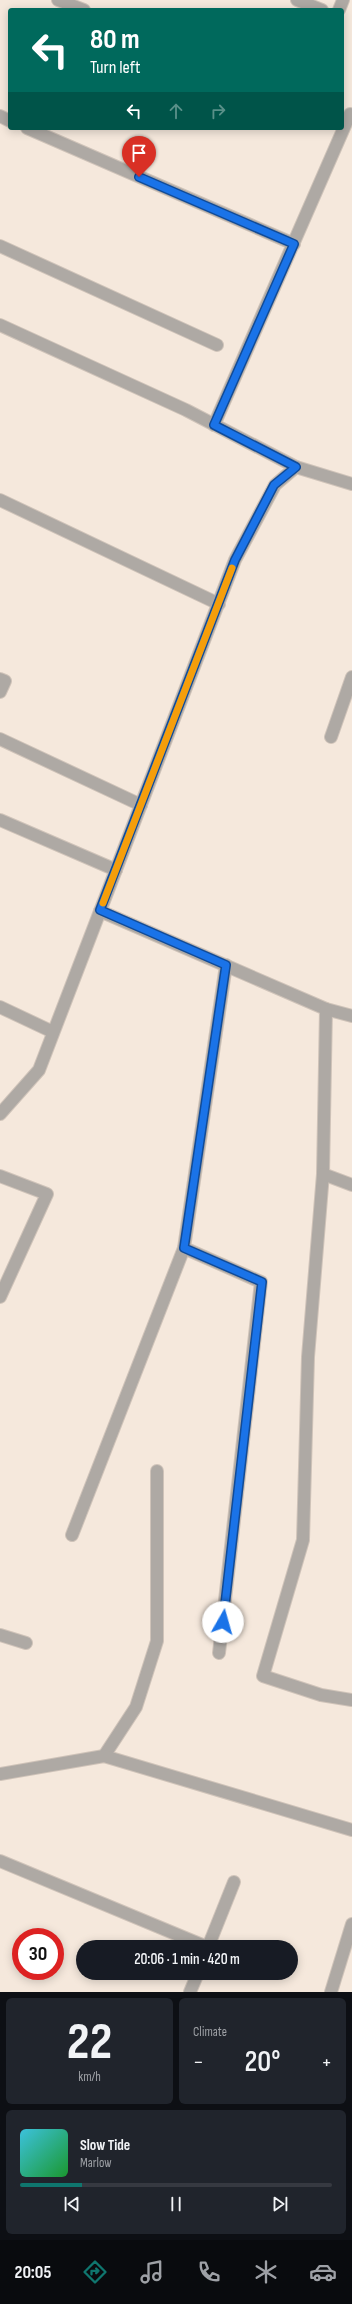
<!DOCTYPE html>
<html lang="en">
<head>
<meta charset="utf-8">
<style>
  body { margin:0; font-family:"Sofia Sans Condensed",sans-serif; background:#20242c; color:#f1f3f6; height:100vh; display:flex; flex-direction:column; font-size:15px; white-space:nowrap }
  * { box-sizing:border-box; margin:0 }
  p { font-size:13px; color:#9ea1a6 }
  .icon { flex:none; width:22px; height:22px; fill:none; stroke:currentColor; stroke-width:2; stroke-linecap:round; stroke-linejoin:round }
  .map { position:relative; height:1992px; overflow:hidden }
  .drawer { display:flex; flex-direction:column; gap:6px; padding:6px; background:#0d0f14; flex:1 }
  .drawer>* { flex:none }
  .top-card { position:absolute; left:8px; top:8px; width:336px; height:122px; border-radius:4px; box-shadow:0 2px 10px #0003; background:#00695c; color:#fff; overflow:hidden }
  .speed { position:absolute; left:12px; top:1928px; display:flex; gap:8px; font-size:20px; font-weight:700; text-align:center }
  .speed>* { display:grid; place-content:center; width:52px; height:52px; border-radius:50%; background:#171b24; box-shadow:0 2px 10px #0003; line-height:1 }
  .speed .limit { border:6px solid #d22; background:#fff; color:#111 }
  .pin { position:absolute; display:grid; place-items:center; width:34px; height:34px; color:#fff; margin:-41px -17px; border-radius:50% 50% 50% 0; rotate:-45deg; box-shadow:0 0 4px #0007 }
  .pin .icon { rotate:45deg }
  .me { position:absolute; width:44px; margin:-22px; rotate:7deg; stroke-linejoin:round; filter:drop-shadow(0 0 3px #0008) }
  .turn { display:flex; align-items:center; gap:14px; height:84px; padding:0 16px; font-size:18px }
  .turn .icon { width:52px; height:52px; stroke-width:2.5 }
  .turn b { display:block; font-size:28px; line-height:34px }
  .lanes { display:flex; align-items:center; height:38px; padding:0 16px; background:#0003; justify-content:center; gap:20px; direction:ltr }
  .lanes .off { opacity:.35 }
  .big { font-size:30px; font-weight:600; line-height:1.1 }
  .drawer .tile { flex:1; display:flex; flex-direction:column; justify-content:center; gap:6px; min-width:0; padding:0 14px; border-radius:6px; background:#20242c }
  .drawer .dial { align-items:center; gap:0 }
  .dial b { font-size:52px; line-height:1 }
  .song { display:flex; align-items:center; gap:12px }
  .cover { width:48px; height:48px; border-radius:6px; background:linear-gradient(135deg,hsl(190 70% 55%),hsl(130 70% 35%)) }
  .played { height:4px; border-radius:2px; background:linear-gradient(90deg,#0f766e 20%,#363941 20%) }
  .keys { display:flex; justify-content:space-around; direction:ltr }
  .heat { display:flex; justify-content:space-between; align-items:center; font-size:22px; direction:ltr }
  .drawer .tiles { flex:1; display:grid; gap:6px; grid-template-columns:1fr 1fr }
  .tile:last-child { grid-column:span 2 }
  .trip { position:absolute; left:76px; top:1940px; width:222px; height:40px; border-radius:20px; background:#171b24; box-shadow:0 2px 10px #0003; font-weight:600; line-height:40px; text-align:center }
  .tabs { display:flex; height:64px; justify-content:space-around; align-items:center; background:#090b0e; color:#9ea1a6 }
  .tabs .icon { width:28px; height:28px }
  .tabs .current { color:#0f766e }
  .tabs b { font-size:18px; color:#f1f3f6 }
  .map>svg:first-child { display:block }
  .lines { fill:none; stroke-linecap:round; stroke-linejoin:round }
  .street-casing { stroke:#cfc3b9; stroke-width:14 }
  .street { stroke:#aea9a4; stroke-width:12 }
  .route-casing { stroke:#114b97; stroke-width:10 }
  .route { stroke:#1a73e8; stroke-width:7 }
  .slow { stroke:#f59e0b; stroke-width:7 }
</style>
</head>
<body>
<div class="map">
<svg width="352" height="1992" viewBox="0 0 352 1992">
  <rect width="100%" height="100%" fill="#f5e8dc"/>
  <g class="lines">
    <defs>
      <g id="street">
        <polyline points="58,0 84,10"/>
        <polyline points="297,0 322,10"/>
        <polyline points="339,10 343,0"/>
        <polyline points="0,116 10,121"/>
        <polyline points="27,128 294,244"/>
        <polyline points="0,246 217,345"/>
        <polyline points="0,325 186,410 296,467 352,484"/>
        <polyline points="214,425 350,114 352,115"/>
        <polyline points="0,500 219,604"/>
        <polyline points="0,679 5,681 0,692"/>
        <polyline points="331,737 352,677"/>
        <polyline points="0,739 141,805"/>
        <polyline points="0,820 116,870"/>
        <polyline points="100,911 326,1009 352,1016"/>
        <polyline points="0,1007 53,1032"/>
        <polyline points="326,1009 323,1174 308,1357 303,1540 263,1676 321,1695 352,1700"/>
        <polyline points="0,1114 39,1070 235,560 275,485 296,467"/>
        <polyline points="323,1174 352,1185"/>
        <polyline points="0,1176 47,1194 0,1297"/>
        <polyline points="72,1535 184,1248"/>
        <polyline points="0,1635 26,1643"/>
        <polyline points="219,1653 261,1282 184,1248 226,965"/>
        <polyline points="104,1756 136,1707 157,1641 157,1471"/>
        <polyline points="0,1774 104,1756 352,1830"/>
        <polyline points="0,1861 207,1947"/>
        <polyline points="208,1947 234,1882"/>
        <polyline points="190,1992 198,1973"/>
        <polyline points="331,1992 352,1924"/>
      </g>
    </defs>
    <use href="#street" class="street-casing"/>
    <use href="#street" class="street"/>
  </g>
  <g class="lines">
    <defs>
      <polyline id="route" points="139,177 294,244 214,425 296,467 274,485 235,560 100,910 226,965 184,1248 262,1282 223,1622"/>
    </defs>
    <use href="#route" class="route-casing"/>
    <use href="#route" class="route"/>
    <polyline class="slow" points="103,903 232,568"/>
  </g>
</svg>
<div class="speed"><div class="limit">30</div></div>
<div class="pin" style="left:139px;top:177px;background:#d93025"><svg class="icon" aria-label="arrive" viewBox="0 0 24 24"><path d="M6 21V4h12l-3 4 3 4H6"/></svg></div>
<svg class="me" style="left:223px;top:1622px" viewBox="-20 -20 40 40"><circle r="19" fill="#fff"/><path d="M0-13L10 11 0 6-10 11z" fill="#1a73e8"/></svg>
<div class="trip">20:06 · 1 min · 420 m</div>
<div class="top-card">
<div class="turn"><svg class="icon" aria-label="left" viewBox="0 0 24 24"><path d="M17 20v-9H6M10 6l-5 5 5 5"/></svg><div><b>80 m</b>Turn left</div></div>
<div class="lanes"><svg class="icon" aria-label="left" viewBox="0 0 24 24"><path d="M17 20v-9H6M10 6l-5 5 5 5"/></svg><svg class="icon off" aria-label="ahead" viewBox="0 0 24 24"><path d="M12 20V5M6 11l6-6 6 6"/></svg><svg class="icon off" aria-label="right" viewBox="0 0 24 24"><path d="M7 20v-9h11M14 6l5 5-5 5"/></svg></div>
</div>
</div>
<section class="drawer">
<div class="tiles">
<div class="tile dial"><b>22</b><p>km/h</p></div>
<div class="tile"><p>Climate</p>
<div class="heat"><a>−</a><b class="big">20°</b><a>+</a></div>
</div>
<div class="tile">
<div class="song"><i class="cover"></i><div><b>Slow Tide</b><p>Marlow</p></div></div>
<div class="played"></div>
<div class="keys"><svg class="icon" aria-label="previous" viewBox="0 0 24 24"><path d="M18 5L8 12l10 7zM5 5v14"/></svg><svg class="icon" aria-label="pause" viewBox="0 0 24 24"><path d="M8 5v14M16 5v14"/></svg><svg class="icon" aria-label="next" viewBox="0 0 24 24"><path d="M6 5l10 7-10 7zM19 5v14"/></svg></div>
</div>
</div>
</section>
<nav class="tabs">
<b>20:05</b>
<svg class="icon current" aria-label="directions" viewBox="0 0 24 24"><path d="M12 3l9 9-9 9-9-9zM9 14v-3h6M13 9l2 2-2 2"/></svg>
<svg class="icon" aria-label="music" viewBox="0 0 24 24"><path d="M9 18V5l10-2v13"/><circle cx="6" cy="18" r="3"/><circle cx="16" cy="16" r="3"/></svg>
<svg class="icon" aria-label="phone" viewBox="0 0 24 24"><path d="M5 4h4l2 5-3 2q2 4 5 5l2-3 5 2v4C11 20 4 13 5 4z"/></svg>
<svg class="icon" aria-label="climate" viewBox="0 0 24 24"><path d="M12 3v18M4 7l16 10M4 17L20 7"/></svg>
<svg class="icon" aria-label="car" viewBox="0 0 24 24"><path d="M5 17H2v-5l4-1 3-4h7l3 4 3 1v5h-3M9 17h6M6 11h13"/><circle cx="7" cy="17" r="2"/><circle cx="17" cy="17" r="2"/></svg>
</nav>
</body>
</html>
